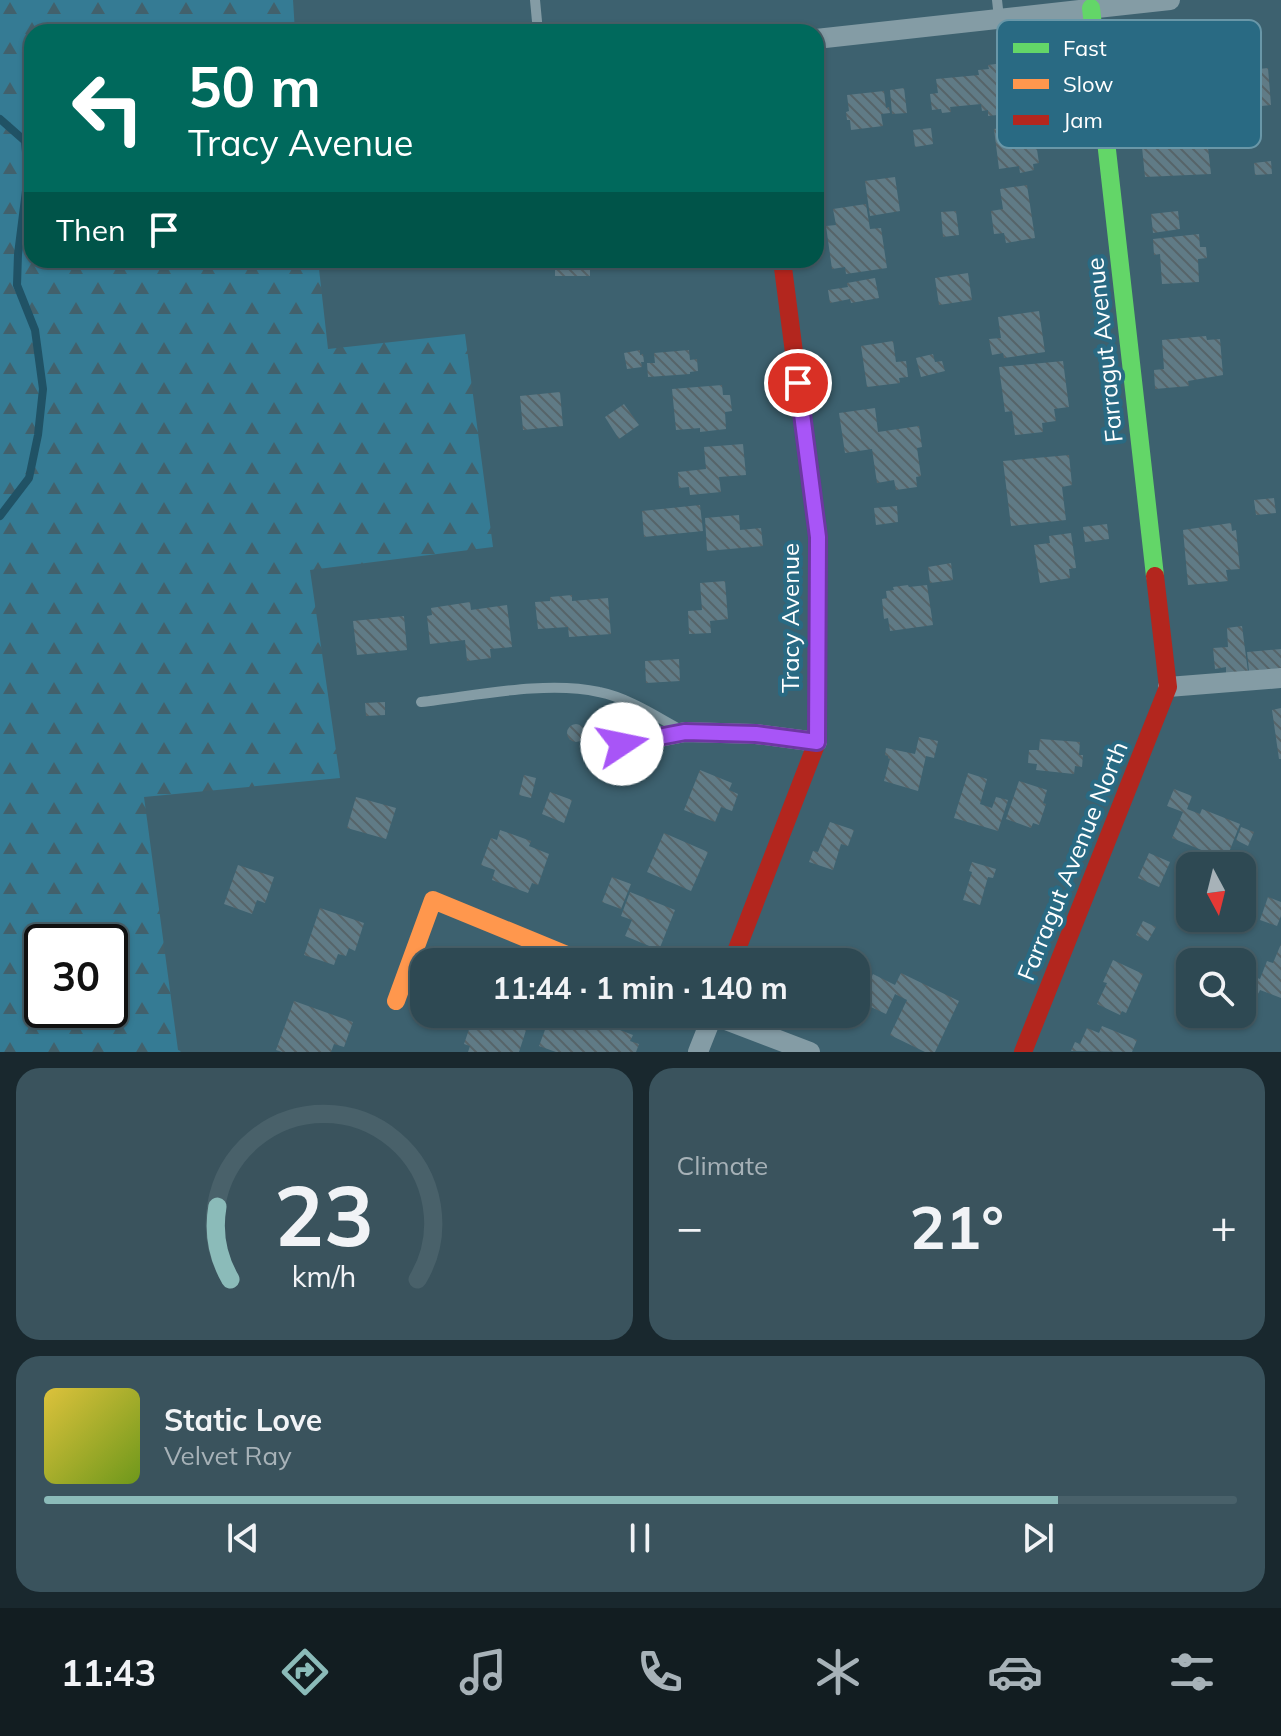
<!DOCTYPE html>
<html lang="en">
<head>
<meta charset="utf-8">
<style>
  body { margin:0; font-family:Mulish,sans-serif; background:#3a535d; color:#f1f3f6; height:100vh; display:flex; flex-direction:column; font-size:30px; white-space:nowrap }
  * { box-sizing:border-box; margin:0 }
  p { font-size:26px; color:#a7b2b8 }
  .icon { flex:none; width:44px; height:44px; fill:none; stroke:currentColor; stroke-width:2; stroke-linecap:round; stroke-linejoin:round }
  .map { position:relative; height:1052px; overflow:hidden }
  .details { display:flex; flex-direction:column; gap:16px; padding:16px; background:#19282e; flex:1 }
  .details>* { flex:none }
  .guide { position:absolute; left:24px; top:24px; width:800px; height:244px; border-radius:24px; box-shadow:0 2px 6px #0004,0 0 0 2px #49616a; background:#00695c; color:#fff; overflow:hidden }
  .needle { width:52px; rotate:173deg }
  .buttons { position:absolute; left:1176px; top:852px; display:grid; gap:16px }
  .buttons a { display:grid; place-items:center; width:80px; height:80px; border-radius:16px; background:#2e4953; box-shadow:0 2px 6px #0004,0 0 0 2px #49616a; font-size:40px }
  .speed { position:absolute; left:24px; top:924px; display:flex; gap:16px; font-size:40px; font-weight:700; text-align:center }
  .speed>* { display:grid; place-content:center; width:104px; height:104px; border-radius:50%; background:#2e4953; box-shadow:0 2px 6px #0004,0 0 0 2px #49616a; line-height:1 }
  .speed .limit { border:4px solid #111; border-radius:12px; background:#fff; color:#111 }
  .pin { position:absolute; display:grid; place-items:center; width:68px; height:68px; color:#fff; margin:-34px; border:4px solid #fff; border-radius:50%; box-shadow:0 2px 8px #0007 }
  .me { position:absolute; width:88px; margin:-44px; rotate:79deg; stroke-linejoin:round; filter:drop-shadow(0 0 6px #0008) }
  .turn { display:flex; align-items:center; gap:28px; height:168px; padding:0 32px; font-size:36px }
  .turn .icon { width:104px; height:104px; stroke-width:2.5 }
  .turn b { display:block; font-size:56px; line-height:68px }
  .then { display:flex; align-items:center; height:76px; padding:0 32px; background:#0003; gap:16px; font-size:30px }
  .big { font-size:60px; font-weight:700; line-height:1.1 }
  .details .tile { flex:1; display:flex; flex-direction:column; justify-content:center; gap:12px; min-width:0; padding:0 28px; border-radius:24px; background:#3a535d }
  .details .dial { align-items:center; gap:0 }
  .dial svg { height:208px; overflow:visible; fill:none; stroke:#49616a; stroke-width:7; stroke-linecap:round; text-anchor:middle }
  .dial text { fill:#f1f3f6; stroke:none }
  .song { display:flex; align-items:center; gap:24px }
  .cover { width:96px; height:96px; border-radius:12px; background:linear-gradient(135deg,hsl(50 70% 55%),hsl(80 70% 35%)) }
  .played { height:8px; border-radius:4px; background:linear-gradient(90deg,#8bbbb9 85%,#49616a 85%) }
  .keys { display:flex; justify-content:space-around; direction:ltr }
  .heat { display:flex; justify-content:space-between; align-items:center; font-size:44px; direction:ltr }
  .details .tiles { flex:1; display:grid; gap:16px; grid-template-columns:1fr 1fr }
  .tile:last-child { grid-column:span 2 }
  .trip { position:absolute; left:410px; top:948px; width:460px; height:80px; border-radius:24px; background:#2e4953; box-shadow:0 2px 6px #0004,0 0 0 2px #49616a; font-weight:700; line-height:80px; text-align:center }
  .dock { display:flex; height:128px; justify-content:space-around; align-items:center; background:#121d21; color:#a7b2b8 }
  .dock .icon { width:56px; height:56px }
  .dock .current { color:#8bbbb9 }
  .dock b { font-size:36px; color:#f1f3f6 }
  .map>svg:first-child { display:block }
  .forest { fill:url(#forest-firs); fill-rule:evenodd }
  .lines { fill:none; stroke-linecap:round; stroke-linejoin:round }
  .stream { stroke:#205265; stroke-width:8 }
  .building { fill:url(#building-back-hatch) }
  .lane { stroke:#849ca5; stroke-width:10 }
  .street { stroke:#849ca5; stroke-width:20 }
  .fast { stroke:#63d668; stroke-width:18 }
  .slow { stroke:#ff974d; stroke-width:18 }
  .jam { stroke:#b3261e; stroke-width:18 }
  .route-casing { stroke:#6d37a1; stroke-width:20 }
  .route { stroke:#a855f7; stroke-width:14 }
  .labels { text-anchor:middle; stroke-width:8; stroke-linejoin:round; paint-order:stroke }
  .street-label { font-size:24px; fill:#fff; stroke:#296a83 }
  .key { fill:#296a83; stroke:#6997a8; stroke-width:2 }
  .key-label { font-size:22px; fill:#fff }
</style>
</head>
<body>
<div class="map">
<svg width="1281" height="1052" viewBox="0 0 1281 1052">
  <defs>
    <pattern id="forest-firs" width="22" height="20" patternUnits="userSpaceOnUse" patternTransform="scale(2)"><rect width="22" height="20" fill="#357b94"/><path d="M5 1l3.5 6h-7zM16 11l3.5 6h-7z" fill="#42616c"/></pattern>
    <pattern id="building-back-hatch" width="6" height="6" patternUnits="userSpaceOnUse" patternTransform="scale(2)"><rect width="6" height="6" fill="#607b86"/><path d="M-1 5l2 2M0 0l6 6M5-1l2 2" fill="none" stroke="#566469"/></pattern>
  </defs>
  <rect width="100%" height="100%" fill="#3d616f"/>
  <path class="forest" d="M0 0H293L295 32H32V260H318L328 349 465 334 493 547 310 570 340 778 144 797 178 1050 183 1052H0ZM42 942H110V1010H42Z"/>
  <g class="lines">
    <polyline class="stream" points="0,119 25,141 28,175 18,254 17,285 35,330 43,389 38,435 29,478 0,516"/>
  </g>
  <g class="building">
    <polygon points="1018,61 1020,72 1023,72 1024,81 1036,80 1039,103 1027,105 1027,107 1023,107 1024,112 988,116 988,110 982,111 981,104 950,107 951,112 942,113 941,109 932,110 930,94 938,93 936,79 979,75 978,70 989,69 988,65"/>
    <polygon points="1268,68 1271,105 1243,108 1240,71"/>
    <polygon points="904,88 907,113 892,114 890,90"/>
    <polygon points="884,91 886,108 889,107 890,113 881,114 883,126 851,130 850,120 847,120 846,112 849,111 847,95"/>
    <polygon points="1033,123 1039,163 1033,164 1034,170 1020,173 1019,166 999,169 994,129"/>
    <polygon points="931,128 933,144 915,147 913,130"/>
    <polygon points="1187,133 1188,141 1207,139 1211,174 1145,177 1141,137"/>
    <polygon points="1271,161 1272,174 1255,175 1254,163"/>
    <polygon points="895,177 900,211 870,216 865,181"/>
    <polygon points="1027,185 1035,238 1006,243 1004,233 994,234 991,211 1003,209 1000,189"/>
    <polygon points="866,204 870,229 881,228 887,268 846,274 845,267 832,269 826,226 836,225 833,209"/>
    <polygon points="956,211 959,235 943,237 941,212"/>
    <polygon points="1178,211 1180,229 1153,233 1151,214"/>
    <polygon points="1199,234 1200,247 1206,247 1207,258 1198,259 1199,282 1162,284 1160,254 1154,255 1153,239"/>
    <rect x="555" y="260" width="35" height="16"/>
    <polygon points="968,273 972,300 939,305 935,278"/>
    <polygon points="875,278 879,298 851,303 850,299 830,303 828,290 848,287 847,283"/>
    <polygon points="1039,311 1045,352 1004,358 1003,353 992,355 989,339 1001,338 998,317"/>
    <polygon points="1206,336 1207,340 1220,339 1223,375 1188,381 1189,386 1155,389 1154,370 1164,369 1162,340"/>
    <polygon points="893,341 896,362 906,361 908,377 899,378 900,383 867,387 861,346"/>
    <polygon points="640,350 640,355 643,354 644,362 641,362 642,367 627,369 624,353"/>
    <polygon points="689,350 690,360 697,359 698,371 690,372 690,374 648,377 647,363 655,363 654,353"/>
    <polygon points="933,354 935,362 942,361 945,371 921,377 916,358"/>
    <polygon points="1063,361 1069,407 1054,409 1056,421 1042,423 1043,432 1015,435 1012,411 1005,412 999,367"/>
    <polygon points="722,385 723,395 730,395 732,411 725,412 726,429 700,432 700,428 676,430 672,389"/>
    <polygon points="560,392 563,426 523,430 520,396"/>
    <polygon points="624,404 639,425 619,439 605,417"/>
    <polygon points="875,408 878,432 919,426 922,447 917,448 921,476 916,477 917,487 896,490 894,480 877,483 872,449 845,453 839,413"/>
    <polygon points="743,444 746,475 719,477 721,492 690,495 689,487 679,488 678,472 706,469 704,447"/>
    <polygon points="1069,455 1072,485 1062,487 1066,520 1011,526 1003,461"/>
    <polygon points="1274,498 1276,513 1256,515 1254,500"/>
    <polygon points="700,505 703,531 644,537 642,511"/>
    <polygon points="897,506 898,522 876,525 874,508"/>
    <polygon points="739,515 740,530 761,528 763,546 707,551 705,518"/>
    <polygon points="1231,523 1232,531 1236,530 1240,569 1226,570 1228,581 1188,585 1183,530"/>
    <polygon points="1107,524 1109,539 1085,542 1083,527"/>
    <polygon points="1071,533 1076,568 1069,569 1070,578 1040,583 1034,545 1050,543 1049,536"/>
    <polygon points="951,563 953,580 930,583 928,567"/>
    <polygon points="725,581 728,619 710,621 711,633 689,634 688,611 702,610 700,583"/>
    <polygon points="908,585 909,587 927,585 933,625 890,631 888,618 884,619 882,599 887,598 886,591 894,590 893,587"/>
    <polygon points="572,595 572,601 608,598 611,634 569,637 568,627 538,629 535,602 550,601 550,597"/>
    <polygon points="470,602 471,610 507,605 512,647 490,649 491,658 467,661 465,640 430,644 427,616 432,615 431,608"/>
    <polygon points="404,616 407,650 357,655 353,621"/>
    <polygon points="1242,626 1248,672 1226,673 1226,667 1215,669 1213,648 1228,647 1227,628"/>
    <polygon points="1281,649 1281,668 1249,671 1247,652"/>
    <polygon points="679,659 680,681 646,683 645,661"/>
    <polygon points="385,702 385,715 366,716 365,703"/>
    <polygon points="1281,708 1281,759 1279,759 1272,710"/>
    <circle cx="576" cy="733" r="9"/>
    <polygon points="919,737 938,741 934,758 926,756 918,791 884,781 890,759 888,758 888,756 885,755 886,748 915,754"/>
    <polygon points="1040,739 1080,742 1079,755 1083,755 1082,767 1075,766 1074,774 1036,770 1037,764 1028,763 1029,750 1039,750"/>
    <polygon points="700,770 732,783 729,790 738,794 732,811 721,807 715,822 684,810"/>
    <polygon points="968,773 987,779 980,804 992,808 996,797 1008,800 998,831 954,818"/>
    <polygon points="524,775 536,778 531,798 519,795"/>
    <polygon points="1019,781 1047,790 1043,803 1046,804 1039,825 1033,823 1031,828 1006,819"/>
    <polygon points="1174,789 1192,796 1187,809 1200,814 1202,809 1240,824 1226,860 1172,838 1183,812 1167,806"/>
    <polygon points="550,792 572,800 564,823 542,814"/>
    <polygon points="356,797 396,808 386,839 347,828"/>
    <polygon points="830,822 854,830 848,846 841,844 833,870 809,862 813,851 818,852"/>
    <polygon points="1241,827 1254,832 1248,846 1236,840"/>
    <polygon points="500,830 531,841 529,846 549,854 538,885 532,883 528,893 492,880 495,870 481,865 491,838 497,840"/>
    <polygon points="664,833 708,852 691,891 647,872"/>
    <polygon points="1149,853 1170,862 1159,887 1138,878"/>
    <polygon points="972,862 996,869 993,878 988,877 980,905 963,900 972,872 969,871"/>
    <polygon points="238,865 274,877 265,903 257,900 252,914 224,904"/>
    <polygon points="612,877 631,884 621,909 602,902"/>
    <polygon points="630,892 675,910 659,950 625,936 632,920 621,916"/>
    <polygon points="1268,897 1281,902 1281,916 1277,926 1260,920"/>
    <polygon points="320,908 364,923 355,951 349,948 346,956 338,954 334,965 304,955"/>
    <polygon points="1143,921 1156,927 1148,941 1136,935"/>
    <polygon points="1281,944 1281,998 1260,990 1257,996 1243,991 1250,975 1260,979 1267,961 1273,963"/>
    <polygon points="1113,960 1143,974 1126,1013 1122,1011 1120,1015 1097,1004 1107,983 1103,982"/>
    <polygon points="901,973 959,1001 935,1052 925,1052 890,1035 907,1000 895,994 886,1014 860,1002 873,974 895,985"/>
    <polygon points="294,1001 353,1022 344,1047 334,1044 331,1052 282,1052 276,1050"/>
    <polygon points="551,1014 578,1014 633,1035 630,1041 639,1044 636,1052 556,1052 539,1046"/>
    <polygon points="474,1015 502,1025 504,1017 528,1024 519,1052 468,1052 470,1046 464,1044"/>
    <polygon points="1102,1026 1137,1040 1132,1052 1071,1051 1075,1042 1080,1044 1087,1028 1099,1033"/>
  </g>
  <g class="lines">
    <g class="lane">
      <polyline points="535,0 538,32"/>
      <polyline points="997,0 999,18"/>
      <path d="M421 702C475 696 546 680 599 692 629 698 657 717 683 731"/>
    </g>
    <g class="street">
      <polyline points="816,39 1170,0"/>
      <polyline points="1168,687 1281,678"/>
      <polyline points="604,748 685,732 756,734 817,742"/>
      <polyline points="710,1014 810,1052"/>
      <polyline points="698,1052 713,1014"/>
    </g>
    <polyline class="fast" points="1091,8 1155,576"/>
    <polyline class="slow" points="396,1001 433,900 584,962"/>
    <g class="jam">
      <polyline points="732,962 817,742 818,537 782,260"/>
      <polyline points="1023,1052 1168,687 1155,576"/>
    </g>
  </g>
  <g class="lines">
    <defs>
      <polyline id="route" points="622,744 685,732 756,734 817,742 818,537 798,383"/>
    </defs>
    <use href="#route" class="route-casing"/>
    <use href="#route" class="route"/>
  </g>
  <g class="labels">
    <g class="street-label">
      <text transform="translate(1105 350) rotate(-96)" y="8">Farragut Avenue</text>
      <text transform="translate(791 618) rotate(-90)" y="8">Tracy Avenue</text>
      <text transform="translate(1073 861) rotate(-68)" y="8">Farragut Avenue North</text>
    </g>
  </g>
  <rect x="997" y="20" width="264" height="128" rx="12" class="key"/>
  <rect x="1013" y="43" width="36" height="10" fill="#63d668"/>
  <rect x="1013" y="79" width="36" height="10" fill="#ff974d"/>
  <rect x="1013" y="115" width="36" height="10" fill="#b3261e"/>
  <g class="key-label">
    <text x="1063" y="56">Fast</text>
    <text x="1063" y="92">Slow</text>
    <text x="1063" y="128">Jam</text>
  </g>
</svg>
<div class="buttons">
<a><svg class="needle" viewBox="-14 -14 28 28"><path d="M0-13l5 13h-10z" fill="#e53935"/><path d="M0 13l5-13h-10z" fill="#a7b2b8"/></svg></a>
<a><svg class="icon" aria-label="search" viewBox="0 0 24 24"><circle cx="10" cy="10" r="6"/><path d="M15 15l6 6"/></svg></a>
</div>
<div class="speed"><div class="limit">30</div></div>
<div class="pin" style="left:798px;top:383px;background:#d93025"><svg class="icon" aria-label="arrive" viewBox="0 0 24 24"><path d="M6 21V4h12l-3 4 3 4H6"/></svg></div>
<svg class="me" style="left:622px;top:744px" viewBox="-20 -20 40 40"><circle r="19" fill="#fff"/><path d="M0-13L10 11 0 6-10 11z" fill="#a855f7"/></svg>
<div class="trip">11:44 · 1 min · 140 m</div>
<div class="guide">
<div class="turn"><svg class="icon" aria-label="left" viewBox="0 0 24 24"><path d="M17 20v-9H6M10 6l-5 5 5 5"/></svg><div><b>50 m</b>Tracy Avenue</div></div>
<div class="then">Then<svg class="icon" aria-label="arrive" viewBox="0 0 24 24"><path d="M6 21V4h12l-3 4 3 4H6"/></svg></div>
</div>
</div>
<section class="details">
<div class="tiles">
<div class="tile dial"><svg viewBox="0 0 100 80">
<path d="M14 69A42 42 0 1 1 86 69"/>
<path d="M14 69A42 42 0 0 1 9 41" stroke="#8bbbb9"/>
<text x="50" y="56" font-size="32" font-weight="700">23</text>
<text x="50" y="72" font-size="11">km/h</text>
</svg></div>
<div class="tile"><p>Climate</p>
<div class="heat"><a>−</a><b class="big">21°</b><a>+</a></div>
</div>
<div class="tile">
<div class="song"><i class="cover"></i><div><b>Static Love</b><p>Velvet Ray</p></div></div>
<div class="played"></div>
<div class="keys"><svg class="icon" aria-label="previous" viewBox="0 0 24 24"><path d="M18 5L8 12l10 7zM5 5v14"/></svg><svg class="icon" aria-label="pause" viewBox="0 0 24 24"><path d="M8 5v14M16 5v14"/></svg><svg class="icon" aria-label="next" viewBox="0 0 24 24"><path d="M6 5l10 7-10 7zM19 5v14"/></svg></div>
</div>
</div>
</section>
<nav class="dock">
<b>11:43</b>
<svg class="icon current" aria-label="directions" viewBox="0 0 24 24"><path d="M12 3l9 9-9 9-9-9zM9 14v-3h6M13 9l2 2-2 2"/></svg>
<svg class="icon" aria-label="music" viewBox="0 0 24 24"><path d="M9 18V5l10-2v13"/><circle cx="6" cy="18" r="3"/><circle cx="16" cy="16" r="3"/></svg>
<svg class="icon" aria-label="phone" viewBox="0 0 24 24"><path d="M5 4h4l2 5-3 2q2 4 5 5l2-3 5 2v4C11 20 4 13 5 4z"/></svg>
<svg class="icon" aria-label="climate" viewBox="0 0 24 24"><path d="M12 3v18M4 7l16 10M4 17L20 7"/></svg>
<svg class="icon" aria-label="car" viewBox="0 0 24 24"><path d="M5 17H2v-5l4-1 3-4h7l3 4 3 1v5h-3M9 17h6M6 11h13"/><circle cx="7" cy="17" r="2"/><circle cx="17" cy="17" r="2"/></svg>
<svg class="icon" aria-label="filters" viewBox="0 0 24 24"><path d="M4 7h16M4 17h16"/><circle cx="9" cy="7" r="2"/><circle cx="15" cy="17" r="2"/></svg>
</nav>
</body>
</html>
